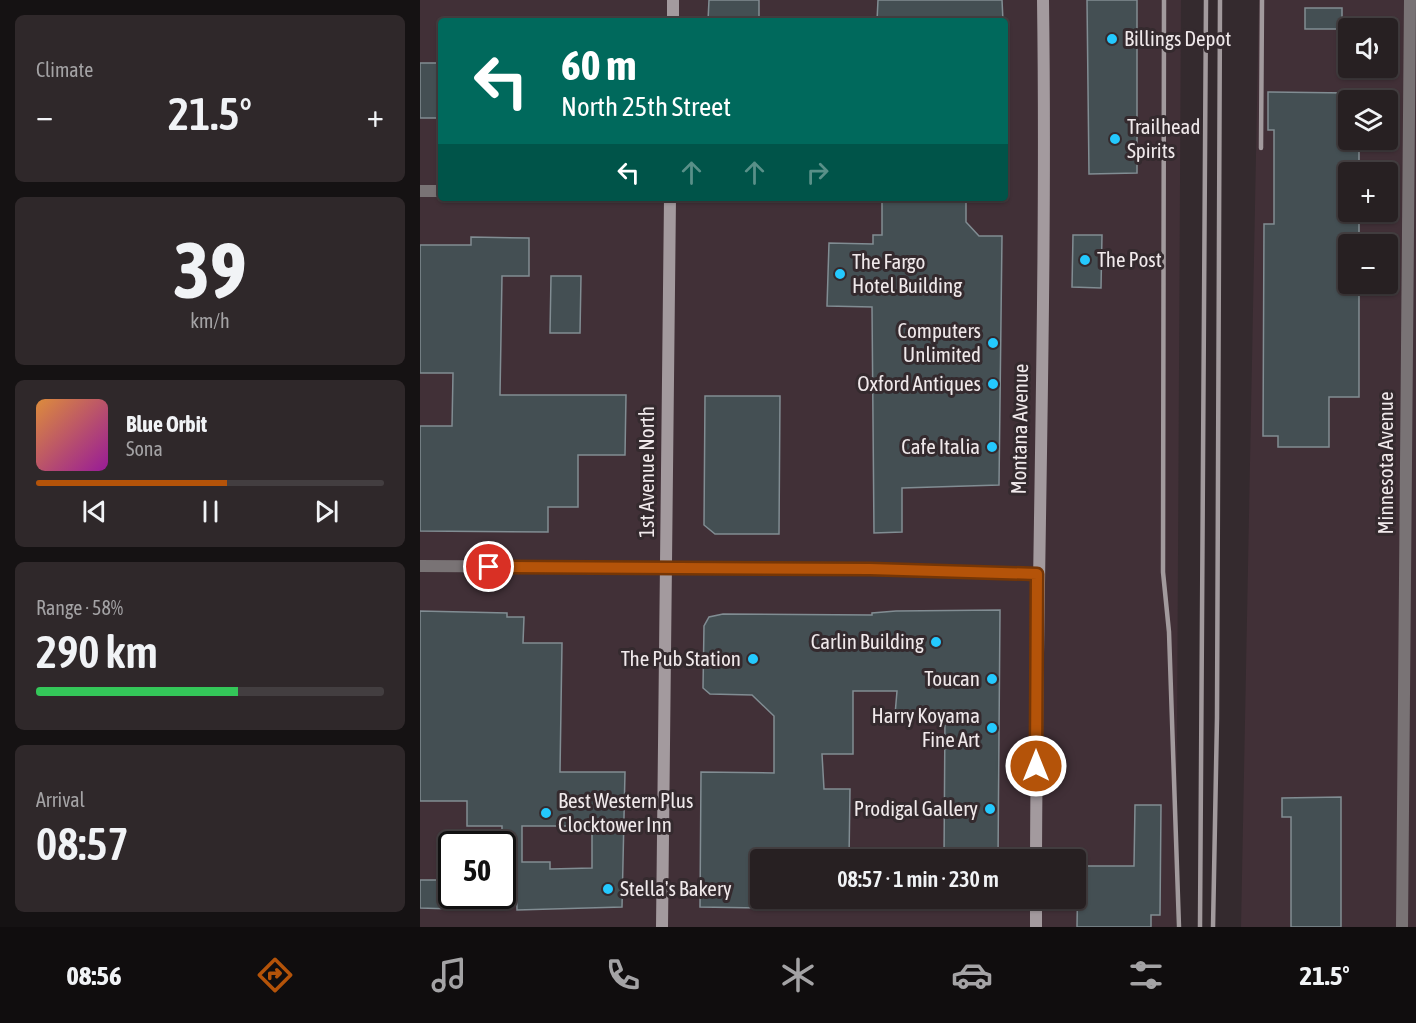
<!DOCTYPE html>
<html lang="en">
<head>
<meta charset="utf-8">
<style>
  body { margin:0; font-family:"Asap Condensed",sans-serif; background:#2f282a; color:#f1f3f6; height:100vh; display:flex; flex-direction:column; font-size:22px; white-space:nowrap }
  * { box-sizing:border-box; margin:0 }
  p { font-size:20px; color:#a4a3a5 }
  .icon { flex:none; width:33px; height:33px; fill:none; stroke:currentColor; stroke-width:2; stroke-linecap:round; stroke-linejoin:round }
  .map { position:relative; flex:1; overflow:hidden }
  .details { display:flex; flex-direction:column; gap:15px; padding:15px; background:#151213; width:420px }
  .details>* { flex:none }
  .top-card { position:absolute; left:18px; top:18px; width:570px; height:183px; border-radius:6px; box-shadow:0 2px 4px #0004,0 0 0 2px #433e40; background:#00695c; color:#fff; overflow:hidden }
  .tools { position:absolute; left:918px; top:18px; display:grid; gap:12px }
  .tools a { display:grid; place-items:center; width:60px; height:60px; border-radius:6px; background:#272022; box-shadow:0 2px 4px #0004,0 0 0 2px #433e40; font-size:30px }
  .speed { position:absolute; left:18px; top:831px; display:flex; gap:12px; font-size:30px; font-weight:700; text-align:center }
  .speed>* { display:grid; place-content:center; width:78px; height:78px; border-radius:50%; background:#272022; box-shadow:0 2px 4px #0004,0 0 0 2px #433e40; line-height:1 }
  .speed .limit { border:3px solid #111; border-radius:9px; background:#fff; color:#111 }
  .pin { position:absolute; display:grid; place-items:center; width:51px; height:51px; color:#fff; margin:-26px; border:3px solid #fff; border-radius:50%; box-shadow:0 2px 6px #0007 }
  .me { position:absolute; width:66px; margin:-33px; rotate:0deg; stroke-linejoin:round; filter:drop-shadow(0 0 4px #0008) }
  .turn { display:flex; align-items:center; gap:21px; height:126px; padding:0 24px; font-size:27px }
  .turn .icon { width:78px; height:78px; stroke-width:2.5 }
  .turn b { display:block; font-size:42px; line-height:51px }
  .lanes { display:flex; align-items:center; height:57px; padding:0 24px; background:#0003; justify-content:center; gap:30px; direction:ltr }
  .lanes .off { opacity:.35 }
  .big { font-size:45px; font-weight:600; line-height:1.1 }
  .details .widget { flex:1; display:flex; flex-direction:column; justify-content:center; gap:9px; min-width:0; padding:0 21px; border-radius:9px; background:#2f282a }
  .details .dial { align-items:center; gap:0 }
  .dial b { font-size:78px; line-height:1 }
  .song { display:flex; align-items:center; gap:18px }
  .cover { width:72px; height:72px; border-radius:9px; background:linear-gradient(135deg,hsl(30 70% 55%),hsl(300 70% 35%)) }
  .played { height:6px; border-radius:3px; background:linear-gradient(90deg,#b45309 55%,#433e40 55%) }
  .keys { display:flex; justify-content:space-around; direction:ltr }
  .heat { display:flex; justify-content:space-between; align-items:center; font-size:33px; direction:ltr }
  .charge { height:9px; border-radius:4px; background:linear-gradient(90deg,#34c759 58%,#433e40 0) }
  .trip { position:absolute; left:330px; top:849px; width:336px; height:60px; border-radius:6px; background:#272022; box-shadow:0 2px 4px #0004,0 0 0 2px #433e40; font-weight:600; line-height:60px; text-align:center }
  .tab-bar { display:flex; height:96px; justify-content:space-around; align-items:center; background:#100d0e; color:#a4a3a5 }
  .tab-bar .icon { width:42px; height:42px }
  .tab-bar .active { color:#b45309 }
  .tab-bar b { font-size:27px; color:#f1f3f6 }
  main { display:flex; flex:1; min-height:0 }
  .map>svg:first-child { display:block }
  .built { fill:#413037; fill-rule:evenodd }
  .building { fill:#444f53; stroke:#818d93; stroke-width:1.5; fill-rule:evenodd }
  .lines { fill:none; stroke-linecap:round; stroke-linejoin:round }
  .minor { stroke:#797375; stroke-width:12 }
  .tertiary { stroke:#797375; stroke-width:12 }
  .secondary { stroke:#a39a9e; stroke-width:12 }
  .rail { stroke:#a29a9d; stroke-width:4.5 }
  .route-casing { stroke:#753606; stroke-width:15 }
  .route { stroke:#b45309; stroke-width:10 }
  .poi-dot { fill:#24c9fe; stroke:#342a2e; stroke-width:2 }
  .labels { text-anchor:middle; stroke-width:6; stroke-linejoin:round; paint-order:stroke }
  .poi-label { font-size:21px; fill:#f0e9eb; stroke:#342a2e; text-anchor:end }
  .street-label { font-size:21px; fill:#f0e9eb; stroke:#342a2e }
</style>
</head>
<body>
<main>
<section class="details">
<div class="widget"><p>Climate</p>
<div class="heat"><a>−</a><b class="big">21.5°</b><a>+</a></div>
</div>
<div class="widget dial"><b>39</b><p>km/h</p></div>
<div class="widget">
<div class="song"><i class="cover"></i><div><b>Blue Orbit</b><p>Sona</p></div></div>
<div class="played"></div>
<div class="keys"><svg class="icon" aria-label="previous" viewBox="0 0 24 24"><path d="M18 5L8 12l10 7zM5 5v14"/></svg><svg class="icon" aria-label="pause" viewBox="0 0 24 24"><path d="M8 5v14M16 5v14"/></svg><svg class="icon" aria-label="next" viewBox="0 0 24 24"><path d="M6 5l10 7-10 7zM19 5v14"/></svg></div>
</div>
<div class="widget"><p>Range · 58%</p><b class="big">290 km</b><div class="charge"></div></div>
<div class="widget"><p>Arrival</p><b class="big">08:57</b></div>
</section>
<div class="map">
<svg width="996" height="927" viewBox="0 0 996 927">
  <rect width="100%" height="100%" fill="#342a2e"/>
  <g class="built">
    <path d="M0 0H761L756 927H0ZM21 21H585V198H21ZM32 844H82V896H32ZM340 860H656V898H340Z"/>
    <path d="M839 0H996V927H821ZM928 28H968V68H928ZM928 100H968V140H928ZM928 172H968V212H928ZM928 244H968V284H928Z"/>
  </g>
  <g class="building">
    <polygon points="289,0 339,0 339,21 288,21"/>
    <polygon points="458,0 582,0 583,21 457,21"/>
    <polygon points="667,0 717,0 717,173 669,174"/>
    <rect x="885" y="8" width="37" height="21"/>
    <rect x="0" y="63" width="21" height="55"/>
    <polygon points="848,92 928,93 928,148 939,147 939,172 928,172 928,212 939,212 939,244 928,244 928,284 939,284 939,397 909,397 909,447 858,447 858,436 843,436 844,224 854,224 854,130 848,130"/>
    <polygon points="462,202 546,202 546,222 559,236 582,236 579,485 482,488 482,532 454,533 452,307 407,306 409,243 453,244 453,235 462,235"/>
    <polygon points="653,235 682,235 681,288 652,287"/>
    <polygon points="51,237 109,238 109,276 82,276 80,395 206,395 205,455 158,455 158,507 128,507 128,532 0,531 0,426 32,426 33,373 0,373 0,245 51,245"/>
    <polygon points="131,276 161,276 160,333 130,333"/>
    <polygon points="285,396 360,396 359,534 295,534 284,525"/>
    <polygon points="580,610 578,860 524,860 525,715 475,715 477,691 433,691 433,754 402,754 404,789 430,789 429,860 340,860 340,908 280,907 281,772 354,773 354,716 332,695 290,694 283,688 284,626 289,617 303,614 452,615 452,613 476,611"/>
    <path d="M0 611 87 613V617H104L103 643H142L140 772H205L202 907 97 910 96 871H82V826H47V801H0ZM102 826H172V868L130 869V862H102Z"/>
    <polygon points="921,797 921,927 871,927 871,817 862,817 862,798"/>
    <polygon points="715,805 741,805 740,915 731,915 731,927 657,927 658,866 714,866"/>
    <polygon points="0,880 32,880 32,909 0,908"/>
  </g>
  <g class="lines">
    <g class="minor">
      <polyline points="0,191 21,191"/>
      <polyline points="982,927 990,0"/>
    </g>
    <polyline class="tertiary" points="0,566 450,569 617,574"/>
    <g class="secondary">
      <polyline points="253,21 253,0"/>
      <path d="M616 860C617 573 627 286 623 0"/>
      <polyline points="242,927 250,198"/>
      <polyline points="616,927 616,898"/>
    </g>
    <g class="rail">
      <polyline points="744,0 743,572 749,632 759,927"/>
      <polyline points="841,148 842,0"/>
      <polyline points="780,927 786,0"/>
      <polyline points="793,927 797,718 800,0"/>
    </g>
  </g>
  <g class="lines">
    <defs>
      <polyline id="route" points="69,567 450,569 617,574 616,766"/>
    </defs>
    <use href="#route" class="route-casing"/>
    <use href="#route" class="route"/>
  </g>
  <g class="poi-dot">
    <circle cx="692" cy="39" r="6"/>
    <circle cx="695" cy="139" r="6"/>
    <circle cx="665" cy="260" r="6"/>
    <circle cx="420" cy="274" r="6"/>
    <circle cx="573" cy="343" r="6"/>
    <circle cx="573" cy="384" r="6"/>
    <circle cx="572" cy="447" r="6"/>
    <circle cx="516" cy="642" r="6"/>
    <circle cx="333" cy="659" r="6"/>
    <circle cx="572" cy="679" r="6"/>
    <circle cx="572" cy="728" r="6"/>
    <circle cx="570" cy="809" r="6"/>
    <circle cx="126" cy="813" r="6"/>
    <circle cx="188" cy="889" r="6"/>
  </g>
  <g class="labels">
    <g class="poi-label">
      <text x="704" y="46" text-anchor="start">Billings Depot</text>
      <text x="707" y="134" text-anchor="start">Trailhead<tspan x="707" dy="24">Spirits</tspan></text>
      <text x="677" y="267" text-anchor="start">The Post</text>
      <text x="432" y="269" text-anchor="start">The Fargo<tspan x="432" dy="24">Hotel Building</tspan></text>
      <text x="561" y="338">Computers<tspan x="561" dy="24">Unlimited</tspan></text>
      <text x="561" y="391">Oxford Antiques</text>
      <text x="560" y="454">Cafe Italia</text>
      <text x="504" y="649">Carlin Building</text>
      <text x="321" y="666">The Pub Station</text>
      <text x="560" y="686">Toucan</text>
      <text x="560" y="723">Harry Koyama<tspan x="560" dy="24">Fine Art</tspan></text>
      <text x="138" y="808" text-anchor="start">Best Western Plus<tspan x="138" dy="24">Clocktower Inn</tspan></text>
      <text x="558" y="816">Prodigal Gallery</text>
      <text x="200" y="896" text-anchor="start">Stella's Bakery</text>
    </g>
    <g class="street-label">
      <text transform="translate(600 429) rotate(-89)" y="7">Montana Avenue</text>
      <text transform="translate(966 463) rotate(-90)" y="7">Minnesota Avenue</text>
      <text transform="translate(227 472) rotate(-90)" y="7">1st Avenue North</text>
    </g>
  </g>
</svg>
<div class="tools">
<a><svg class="icon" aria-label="sound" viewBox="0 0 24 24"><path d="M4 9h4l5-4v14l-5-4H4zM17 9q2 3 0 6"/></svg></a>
<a><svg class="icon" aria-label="layers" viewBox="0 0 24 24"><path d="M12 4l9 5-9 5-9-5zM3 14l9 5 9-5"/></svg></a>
<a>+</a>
<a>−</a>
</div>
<div class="speed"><div class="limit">50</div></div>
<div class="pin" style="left:69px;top:567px;background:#d93025"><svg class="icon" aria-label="arrive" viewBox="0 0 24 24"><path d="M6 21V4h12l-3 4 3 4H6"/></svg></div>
<svg class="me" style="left:616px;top:766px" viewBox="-20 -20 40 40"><circle r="17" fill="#b45309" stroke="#fff" stroke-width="3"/><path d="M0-11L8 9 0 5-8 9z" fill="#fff"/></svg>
<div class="trip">08:57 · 1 min · 230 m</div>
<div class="top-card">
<div class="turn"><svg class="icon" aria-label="left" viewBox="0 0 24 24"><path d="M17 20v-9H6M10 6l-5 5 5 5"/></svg><div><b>60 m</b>North 25th Street</div></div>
<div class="lanes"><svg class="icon" aria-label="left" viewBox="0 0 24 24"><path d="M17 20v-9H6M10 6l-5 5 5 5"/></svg><svg class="icon off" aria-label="ahead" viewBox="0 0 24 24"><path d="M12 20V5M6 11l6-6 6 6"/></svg><svg class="icon off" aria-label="ahead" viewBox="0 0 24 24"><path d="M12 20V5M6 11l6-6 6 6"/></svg><svg class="icon off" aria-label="right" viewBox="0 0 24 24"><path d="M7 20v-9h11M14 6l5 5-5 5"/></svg></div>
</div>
</div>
</main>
<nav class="tab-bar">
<b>08:56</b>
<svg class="icon active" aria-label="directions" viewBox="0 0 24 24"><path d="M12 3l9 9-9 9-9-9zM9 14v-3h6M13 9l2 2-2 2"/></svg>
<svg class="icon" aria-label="music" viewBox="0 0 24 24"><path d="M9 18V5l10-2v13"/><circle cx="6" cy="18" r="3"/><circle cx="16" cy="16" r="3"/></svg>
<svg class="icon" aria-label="phone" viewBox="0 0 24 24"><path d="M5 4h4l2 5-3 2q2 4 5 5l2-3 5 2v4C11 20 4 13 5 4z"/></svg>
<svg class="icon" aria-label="climate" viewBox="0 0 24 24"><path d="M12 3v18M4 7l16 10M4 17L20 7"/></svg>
<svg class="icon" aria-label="car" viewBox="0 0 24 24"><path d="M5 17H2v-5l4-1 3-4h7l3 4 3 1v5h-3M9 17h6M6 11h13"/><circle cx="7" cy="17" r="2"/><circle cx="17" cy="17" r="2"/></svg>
<svg class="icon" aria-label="filters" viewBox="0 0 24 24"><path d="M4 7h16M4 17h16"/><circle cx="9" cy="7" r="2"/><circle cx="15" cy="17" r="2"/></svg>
<b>21.5°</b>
</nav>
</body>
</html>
